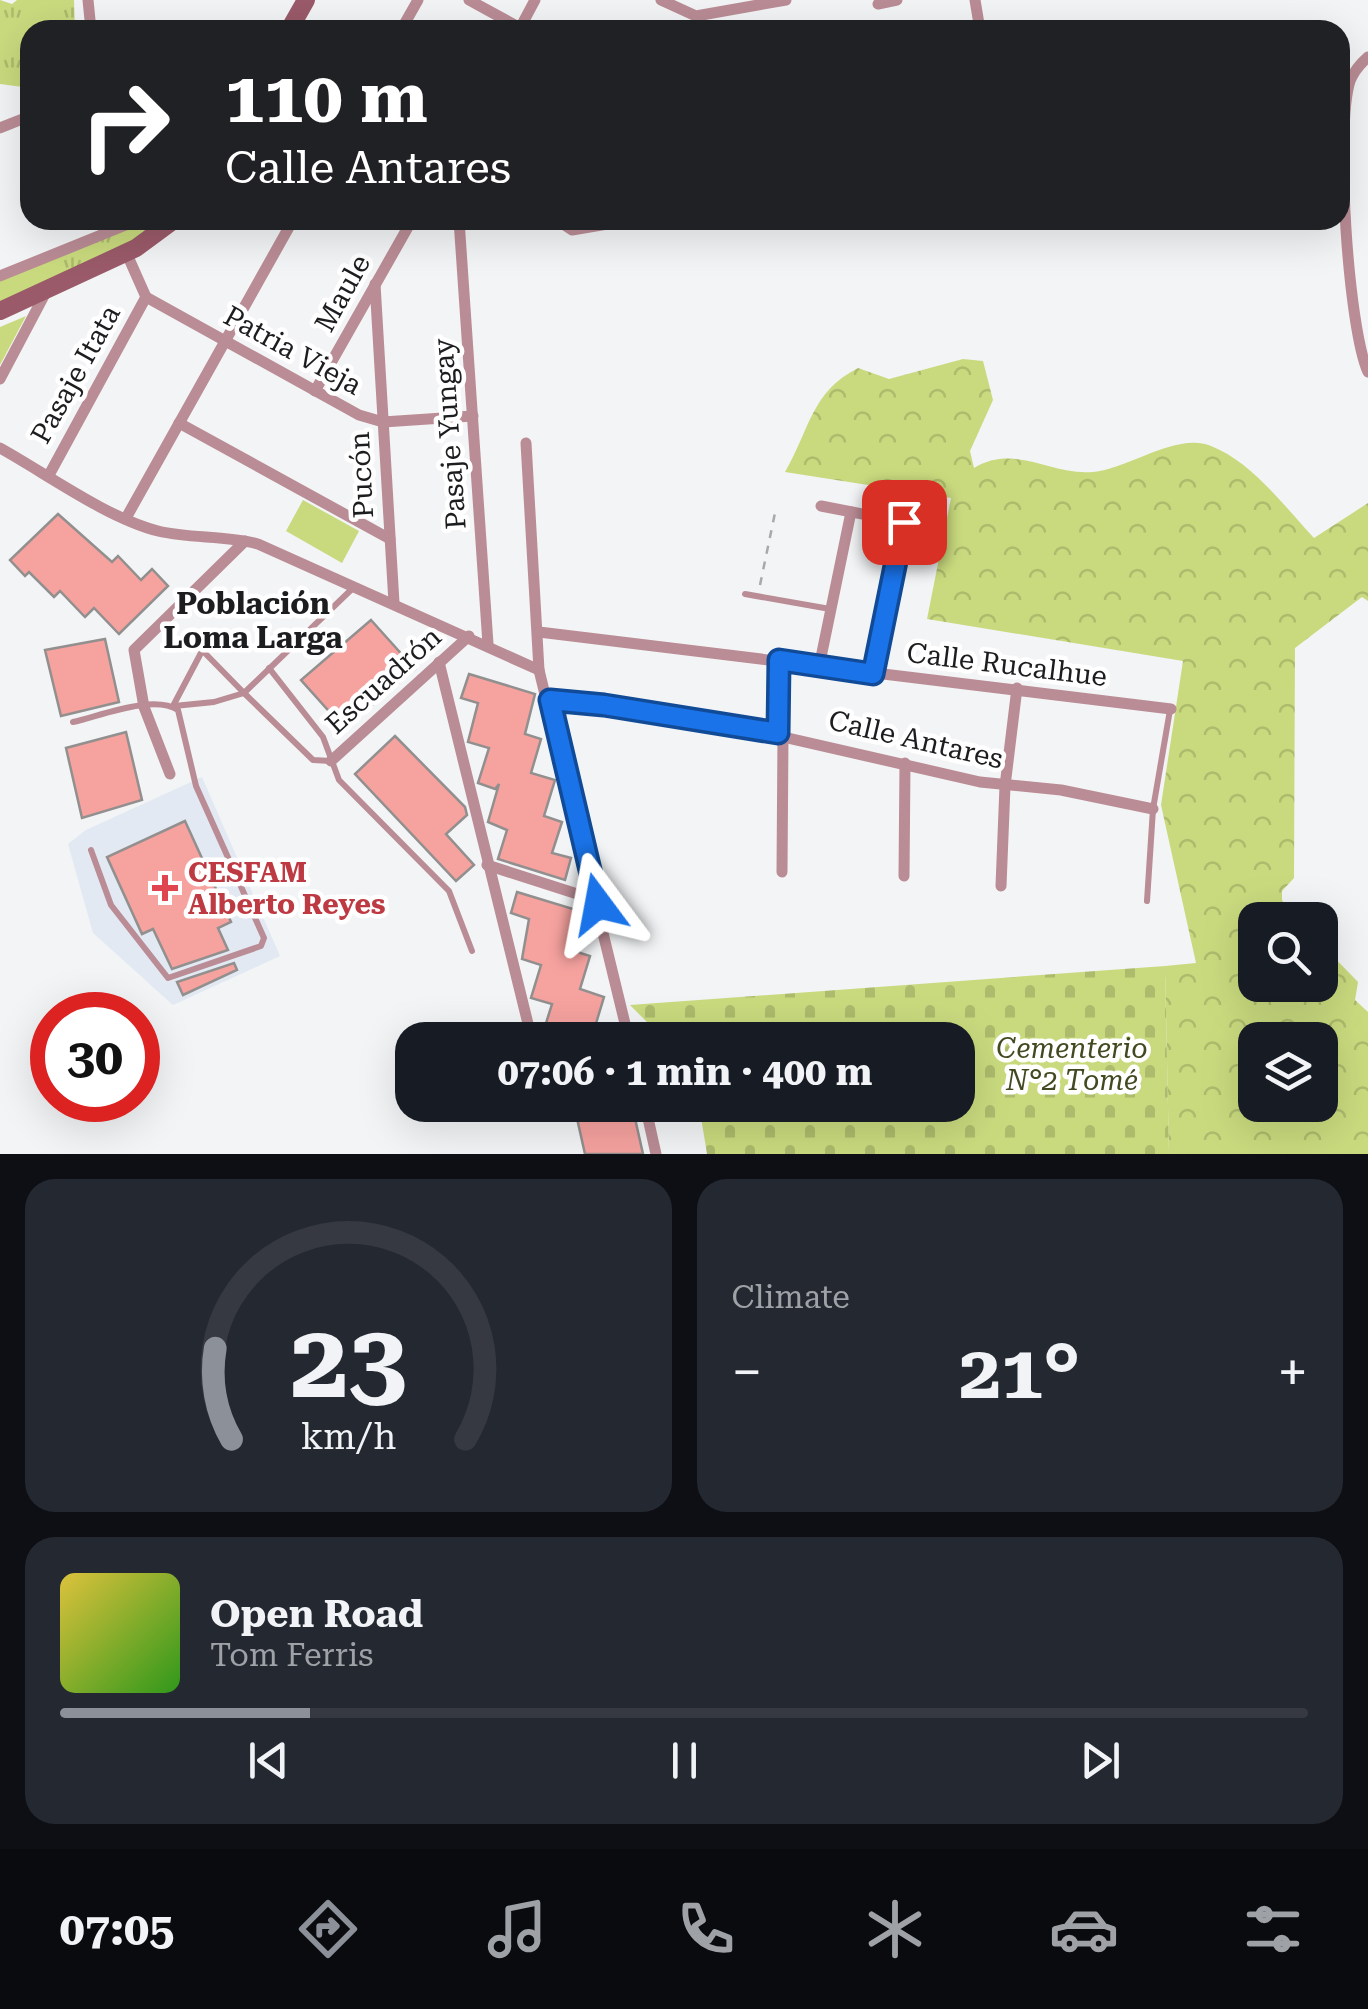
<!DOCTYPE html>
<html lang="en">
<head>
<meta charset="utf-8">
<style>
  body { margin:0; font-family:"Roboto Serif",serif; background:#242831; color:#f1f3f6; height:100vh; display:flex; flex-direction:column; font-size:38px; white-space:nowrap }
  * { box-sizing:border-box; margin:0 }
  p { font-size:32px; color:#9ea1a6 }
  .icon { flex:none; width:55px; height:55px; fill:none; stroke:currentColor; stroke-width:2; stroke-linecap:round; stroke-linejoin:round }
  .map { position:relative; height:1154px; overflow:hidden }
  .side { display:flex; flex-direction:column; gap:25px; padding:25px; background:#0d0f14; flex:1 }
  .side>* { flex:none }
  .hud { position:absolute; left:20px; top:20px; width:1330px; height:210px; border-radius:30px; box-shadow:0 10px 40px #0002; background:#202124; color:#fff; overflow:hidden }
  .tools { position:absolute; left:1238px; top:902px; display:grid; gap:20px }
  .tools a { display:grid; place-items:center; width:100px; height:100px; border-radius:20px; background:#171b24; box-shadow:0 10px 40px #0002; font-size:50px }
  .speed { position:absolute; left:30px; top:992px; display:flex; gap:20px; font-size:50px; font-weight:700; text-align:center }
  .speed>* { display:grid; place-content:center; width:130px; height:130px; border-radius:50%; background:#171b24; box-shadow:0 10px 40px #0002; line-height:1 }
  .speed .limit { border:15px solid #d22; background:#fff; color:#111 }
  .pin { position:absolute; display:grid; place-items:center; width:85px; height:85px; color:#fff; margin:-42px; border-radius:20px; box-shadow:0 5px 15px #0006 }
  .me { position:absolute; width:110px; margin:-55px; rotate:347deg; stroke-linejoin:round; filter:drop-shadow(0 0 8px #0008) }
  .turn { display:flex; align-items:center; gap:35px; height:210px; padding:0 40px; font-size:45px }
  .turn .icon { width:130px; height:130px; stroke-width:2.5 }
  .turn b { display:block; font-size:70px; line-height:85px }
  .big { font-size:75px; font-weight:700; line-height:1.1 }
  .side .widget { flex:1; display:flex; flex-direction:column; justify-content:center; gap:15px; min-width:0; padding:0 35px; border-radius:30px; background:#242831 }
  .side .dial { align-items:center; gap:0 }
  .dial svg { height:260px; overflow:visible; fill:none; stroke:#363941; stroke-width:7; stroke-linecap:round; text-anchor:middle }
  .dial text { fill:#f1f3f6; stroke:none }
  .song { display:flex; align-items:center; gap:30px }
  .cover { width:120px; height:120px; border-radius:15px; background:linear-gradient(135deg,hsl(50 70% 55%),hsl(110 70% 35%)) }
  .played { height:10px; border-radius:5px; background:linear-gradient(90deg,#8c9099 20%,#363941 20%) }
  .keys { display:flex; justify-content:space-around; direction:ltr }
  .heat { display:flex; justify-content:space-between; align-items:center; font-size:55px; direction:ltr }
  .side .tiles { flex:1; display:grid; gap:25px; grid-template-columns:1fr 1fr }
  .widget:last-child { grid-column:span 2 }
  .trip { position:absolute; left:395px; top:1022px; width:580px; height:100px; border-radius:30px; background:#171b24; box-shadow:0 10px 40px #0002; font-weight:700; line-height:100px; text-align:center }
  .menu { display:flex; height:160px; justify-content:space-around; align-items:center; background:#090b0e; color:#9ea1a6 }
  .menu .icon { width:70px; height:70px }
  .menu .selected { color:#8c9099 }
  .menu b { font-size:45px; color:#f1f3f6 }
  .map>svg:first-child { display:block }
  .built { fill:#e2e9f2 }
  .grass { fill:url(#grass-tufts) }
  .forest { fill:url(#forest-crowns); fill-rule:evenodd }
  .cemetery { fill:url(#cemetery-stones) }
  .garden { fill:#c9da7e }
  .building { fill:#f6a29f; stroke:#928f8f; stroke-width:2.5 }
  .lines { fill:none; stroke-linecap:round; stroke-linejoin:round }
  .path { stroke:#a7a9aa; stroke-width:2.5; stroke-dasharray:8 8; stroke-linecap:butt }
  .service { stroke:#ba8c95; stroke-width:6 }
  .minor { stroke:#ba8c95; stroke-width:11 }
  .secondary { stroke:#9a5a69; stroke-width:18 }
  .route-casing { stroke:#114b97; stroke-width:25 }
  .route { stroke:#1a73e8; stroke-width:18 }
  .health-dot { fill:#e0444e; stroke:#fff; stroke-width:4 }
  .labels { text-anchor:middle; stroke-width:9; stroke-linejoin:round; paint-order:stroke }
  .street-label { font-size:28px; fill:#1c1d1e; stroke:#fff }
  .health-label { font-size:28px; font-weight:bold; fill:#be3a42; stroke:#fff; text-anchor:start }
  .park-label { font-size:28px; font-style:italic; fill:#434a21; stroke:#fff }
  .neighbourhood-label { font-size:30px; font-weight:bold; fill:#1c1d1e; stroke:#fff }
</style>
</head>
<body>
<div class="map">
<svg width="1368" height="1154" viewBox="0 0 1368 1154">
  <defs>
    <pattern id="grass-tufts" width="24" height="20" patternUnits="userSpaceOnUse" patternTransform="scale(2.5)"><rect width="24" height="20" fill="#c9da7e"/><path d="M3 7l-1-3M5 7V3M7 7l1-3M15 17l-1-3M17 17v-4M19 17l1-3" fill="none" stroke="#acbb6c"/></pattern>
    <pattern id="forest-crowns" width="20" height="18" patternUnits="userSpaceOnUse" patternTransform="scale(2.5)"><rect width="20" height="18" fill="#c9da7e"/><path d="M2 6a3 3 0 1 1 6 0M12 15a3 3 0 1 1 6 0" fill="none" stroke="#acbb6c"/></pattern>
    <pattern id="cemetery-stones" width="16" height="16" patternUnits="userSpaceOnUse" patternTransform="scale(2.5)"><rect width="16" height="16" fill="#c9da7e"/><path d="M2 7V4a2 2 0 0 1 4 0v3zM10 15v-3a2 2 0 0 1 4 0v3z" fill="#acbb6c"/></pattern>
  </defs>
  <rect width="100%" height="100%" fill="#f2f4f6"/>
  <polygon class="built" points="202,777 280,956 173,1005 93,933 68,844 86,830"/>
  <g class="grass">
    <polygon points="0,0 12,4 17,0 74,0 75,30 30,30 30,88 0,84"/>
    <polygon points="146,220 151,230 145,235 0,302 0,280"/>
    <polygon points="26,316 0,365 0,327"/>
  </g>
  <path class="forest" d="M963 359 983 361 993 400 970 451 974 468C1015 443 1051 476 1093 472 1129 469 1176 432 1211 446 1252 462 1285 507 1314 538L1368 503V601L1362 597 1295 648 1294 878 1282 891V900L1294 920H1255V985H1320V943L1358 982 1355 1000 1368 1012V1154H1169L1165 966 1196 963 1161 805 1183 661 927 619 951 498 785 472C810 429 811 392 858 368L889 379ZM1255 1040H1320V1105H1255Z"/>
  <polygon class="cemetery" points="1165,966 1169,1154 707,1154 699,1105 958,1105 958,1040 665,1040 630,1005"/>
  <polygon class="garden" points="303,500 359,531 342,563 286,531"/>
  <g class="building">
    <polygon points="58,514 112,562 118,556 141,580 152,569 168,586 119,634 94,608 85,617 60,591 54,597 29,572 25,576 10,560"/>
    <polygon points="371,620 415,669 344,728 301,680"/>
    <polygon points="105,639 119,702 61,716 45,650"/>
    <polygon points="469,674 535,694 525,734 541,739 531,773 555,780 544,816 562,822 552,853 571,858 565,880 498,859 507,830 488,822 499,784 495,789 478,783 489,748 468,742 478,703 461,698"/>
    <polygon points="126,732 142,800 82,818 66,748"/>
    <polygon points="395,736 465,807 467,815 446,834 474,865 456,881 355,774"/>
    <polygon points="185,821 231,922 218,928 228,950 172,969 153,929 142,934 107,857"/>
    <polygon points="517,892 583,912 571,950 590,956 580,989 604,997 594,1030 618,1040 556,1040 542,1036 552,1004 531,998 541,965 522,959 529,919 511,913"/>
    <polygon points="234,963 237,970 183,995 177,982"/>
    <polygon points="574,1105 632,1105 643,1154 585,1154"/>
  </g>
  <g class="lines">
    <polyline class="path" points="760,585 775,513"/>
    <g class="service">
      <polyline points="745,594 830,609"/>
      <polyline points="197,645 244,693 353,588"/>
      <polyline points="269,668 323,737 339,780 449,891 472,951"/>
      <polyline points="173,706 202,651"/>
      <polyline points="174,706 214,702 244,693 313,760 331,761"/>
      <path d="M73 722C100 716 153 694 178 710L196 786 264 938 261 946 168 978 111 905 91 850"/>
      <polyline points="1147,901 1153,809 1170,710"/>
    </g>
    <g class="minor">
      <polyline points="88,0 91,30"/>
      <polyline points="469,0 524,30"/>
      <polyline points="661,0 696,16 786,0"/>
      <polyline points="975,0 980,30"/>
      <polyline points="878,4 897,0"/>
      <polyline points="401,30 418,0"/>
      <polyline points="519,30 535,0"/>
      <path d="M1368 57C1360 64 1354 71 1350 81 1335 128 1348 328 1368 372"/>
      <polyline points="0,128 30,116"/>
      <polyline points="459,220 488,644"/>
      <polyline points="557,220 572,230 631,220"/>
      <polyline points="126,252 146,297 359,415 383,422 473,416"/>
      <polyline points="0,276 138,220"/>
      <polyline points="375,284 394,603"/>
      <polyline points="0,379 46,292"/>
      <polyline points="315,391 412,220"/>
      <polyline points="179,423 390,539"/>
      <polyline points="526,443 539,670 629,1040"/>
      <path d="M0 448C47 474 107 518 158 531 191 539 225 535 258 544L539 670"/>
      <polyline points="49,475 146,297"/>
      <polyline points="821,506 904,522 873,674"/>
      <polyline points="126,518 293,220"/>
      <polyline points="539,632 1171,709"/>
      <polyline points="439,662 532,1040"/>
      <polyline points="819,667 851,512"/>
      <polyline points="550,701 727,724 980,782 1061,790 1153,809"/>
      <polyline points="778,733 779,661"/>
      <polyline points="331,761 469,636"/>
      <polyline points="170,774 144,707 134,650 245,541"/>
      <polyline points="487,865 596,900"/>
      <polyline points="782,872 783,734"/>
      <polyline points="904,876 905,763"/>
      <polyline points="1001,886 1005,786 1017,688"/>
      <polyline points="645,1105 656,1154"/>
    </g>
    <g class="secondary">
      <polyline points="289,30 306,0"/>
      <polyline points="0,311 136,248 174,220"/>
    </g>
  </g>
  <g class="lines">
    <defs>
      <polyline id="route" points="598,904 550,700 604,705 778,733 779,660 873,674 904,522"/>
    </defs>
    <use href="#route" class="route-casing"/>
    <use href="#route" class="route"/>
  </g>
  <path class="health-dot" d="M160 873h10v10h10v10h-10v10h-10v-10h-10v-10h10z"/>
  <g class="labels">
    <g class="street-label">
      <text transform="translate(342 293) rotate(-61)" y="10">Maule</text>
      <text transform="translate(293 350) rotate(29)" y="10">Patria Vieja</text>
      <text transform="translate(75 374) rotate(-61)" y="10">Pasaje Itata</text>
      <text transform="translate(449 434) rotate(-94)" y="10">Pasaje Yungay</text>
      <text transform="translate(361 475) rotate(-93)" y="10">Pucón</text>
      <text transform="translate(1007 664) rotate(7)" y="10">Calle Rucalhue</text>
      <text transform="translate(383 680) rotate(-42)" y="10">Escuadrón</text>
      <text transform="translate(916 739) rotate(13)" y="10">Calle Antares</text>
    </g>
    <g class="health-label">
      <text x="188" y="882">CESFAM<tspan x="188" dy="32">Alberto Reyes</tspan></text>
    </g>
    <g class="park-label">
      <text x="1072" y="1058">Cementerio<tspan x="1072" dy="32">N°2 Tomé</tspan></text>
    </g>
    <g class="neighbourhood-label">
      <text x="253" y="614">Población<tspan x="253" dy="34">Loma Larga</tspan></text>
    </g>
  </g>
</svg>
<div class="tools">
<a><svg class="icon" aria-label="search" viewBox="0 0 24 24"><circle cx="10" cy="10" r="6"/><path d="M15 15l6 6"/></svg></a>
<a><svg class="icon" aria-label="layers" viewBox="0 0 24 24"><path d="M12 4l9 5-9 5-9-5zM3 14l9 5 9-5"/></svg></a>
</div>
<div class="speed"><div class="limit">30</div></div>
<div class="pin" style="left:904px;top:522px;background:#d93025"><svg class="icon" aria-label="arrive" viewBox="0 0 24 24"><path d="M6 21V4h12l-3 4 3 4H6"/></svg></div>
<svg class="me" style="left:598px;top:904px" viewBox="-20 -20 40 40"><path d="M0-17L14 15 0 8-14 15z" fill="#1a73e8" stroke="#fff" stroke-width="4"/></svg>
<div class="trip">07:06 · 1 min · 400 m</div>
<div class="hud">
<div class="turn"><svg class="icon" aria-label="right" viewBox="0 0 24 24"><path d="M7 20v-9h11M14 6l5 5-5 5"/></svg><div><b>110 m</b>Calle Antares</div></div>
</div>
</div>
<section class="side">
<div class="tiles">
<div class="widget dial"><svg viewBox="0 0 100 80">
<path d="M14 69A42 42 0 1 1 86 69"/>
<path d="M14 69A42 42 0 0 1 9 41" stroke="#8c9099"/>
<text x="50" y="56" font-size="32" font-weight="700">23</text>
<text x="50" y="72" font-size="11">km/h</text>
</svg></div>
<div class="widget"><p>Climate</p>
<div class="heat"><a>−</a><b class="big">21°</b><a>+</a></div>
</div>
<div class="widget">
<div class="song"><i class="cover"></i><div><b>Open Road</b><p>Tom Ferris</p></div></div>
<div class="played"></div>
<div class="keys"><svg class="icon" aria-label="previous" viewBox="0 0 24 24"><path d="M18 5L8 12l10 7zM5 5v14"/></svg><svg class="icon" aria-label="pause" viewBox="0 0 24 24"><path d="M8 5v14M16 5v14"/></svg><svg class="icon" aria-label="next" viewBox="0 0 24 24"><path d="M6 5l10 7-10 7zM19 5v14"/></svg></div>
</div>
</div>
</section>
<nav class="menu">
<b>07:05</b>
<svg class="icon selected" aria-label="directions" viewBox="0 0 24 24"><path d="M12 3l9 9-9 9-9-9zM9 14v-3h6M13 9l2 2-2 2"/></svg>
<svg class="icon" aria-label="music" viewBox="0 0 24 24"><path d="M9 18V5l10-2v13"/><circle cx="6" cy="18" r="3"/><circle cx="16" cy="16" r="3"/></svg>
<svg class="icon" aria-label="phone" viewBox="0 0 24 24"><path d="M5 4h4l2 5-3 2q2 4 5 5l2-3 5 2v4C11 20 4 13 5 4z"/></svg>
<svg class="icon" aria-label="climate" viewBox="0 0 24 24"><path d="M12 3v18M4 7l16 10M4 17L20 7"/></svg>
<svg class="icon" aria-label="car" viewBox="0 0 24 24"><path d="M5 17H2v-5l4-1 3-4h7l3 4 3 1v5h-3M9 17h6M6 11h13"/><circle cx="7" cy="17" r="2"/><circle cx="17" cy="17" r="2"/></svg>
<svg class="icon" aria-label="filters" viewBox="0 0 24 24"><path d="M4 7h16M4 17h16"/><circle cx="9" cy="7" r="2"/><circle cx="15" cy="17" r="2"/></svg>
</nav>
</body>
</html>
